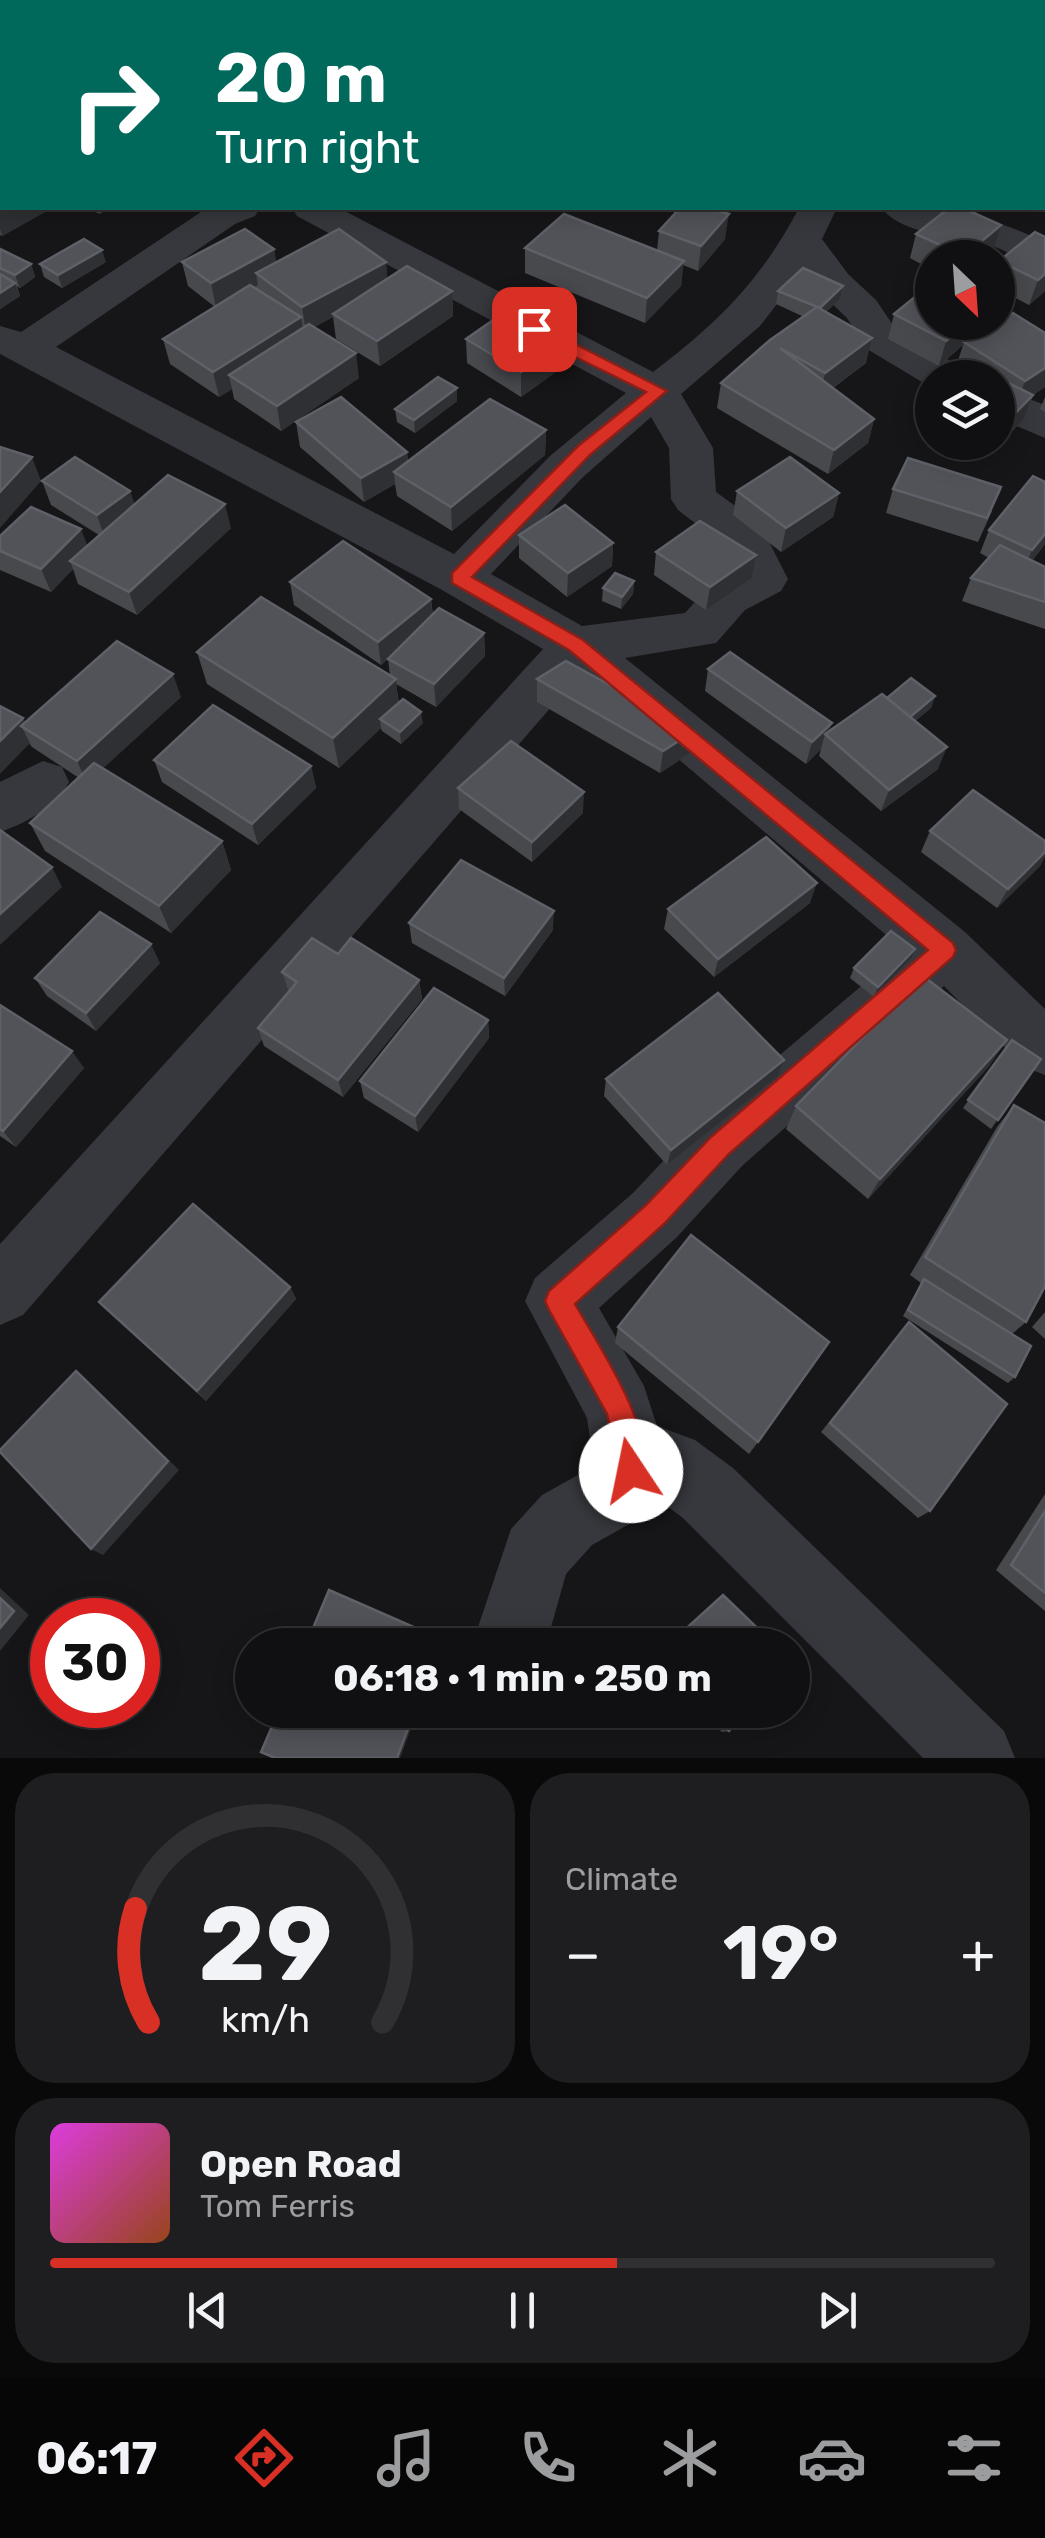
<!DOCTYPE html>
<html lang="en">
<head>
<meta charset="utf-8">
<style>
  body { margin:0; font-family:Rubik,sans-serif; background:#1e1e20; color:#f1f3f6; height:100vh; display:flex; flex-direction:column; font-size:38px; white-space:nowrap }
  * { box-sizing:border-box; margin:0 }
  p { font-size:32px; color:#9c9d9f }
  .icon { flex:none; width:55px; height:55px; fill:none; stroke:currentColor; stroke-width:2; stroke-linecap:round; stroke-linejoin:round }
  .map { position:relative; height:1758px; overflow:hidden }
  .drawer { display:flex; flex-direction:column; gap:15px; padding:15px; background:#09090a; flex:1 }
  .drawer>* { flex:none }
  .hud { position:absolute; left:0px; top:0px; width:1045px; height:210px; box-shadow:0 5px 25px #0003,0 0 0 2px #303032; background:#00695c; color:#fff; overflow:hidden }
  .needle { width:65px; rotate:155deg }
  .controls { position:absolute; left:915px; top:240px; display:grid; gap:20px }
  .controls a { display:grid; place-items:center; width:100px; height:100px; border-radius:50%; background:#101012; box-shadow:0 5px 25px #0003,0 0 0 2px #303032; font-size:50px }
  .speed { position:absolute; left:30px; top:1598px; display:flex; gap:20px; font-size:50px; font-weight:700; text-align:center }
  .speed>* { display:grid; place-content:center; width:130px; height:130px; border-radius:50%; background:#101012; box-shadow:0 5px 25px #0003,0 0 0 2px #303032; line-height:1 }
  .speed .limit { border:15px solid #d22; background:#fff; color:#111 }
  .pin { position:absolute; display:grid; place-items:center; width:85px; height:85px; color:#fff; margin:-42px; border-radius:20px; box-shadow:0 5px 15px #0006 }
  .me { position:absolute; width:110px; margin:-55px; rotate:349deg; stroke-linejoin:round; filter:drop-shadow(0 0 8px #0008) }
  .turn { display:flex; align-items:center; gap:35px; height:210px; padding:0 50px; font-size:45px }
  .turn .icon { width:130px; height:130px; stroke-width:2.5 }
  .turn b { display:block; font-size:70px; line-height:85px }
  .big { font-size:75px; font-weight:700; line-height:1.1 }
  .drawer .card { flex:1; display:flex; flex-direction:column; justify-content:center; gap:15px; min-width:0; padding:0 35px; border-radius:40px; background:#1e1e20 }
  .drawer .dial { align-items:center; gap:0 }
  .dial svg { height:260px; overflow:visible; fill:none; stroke:#303032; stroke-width:7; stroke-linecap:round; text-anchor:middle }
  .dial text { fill:#f1f3f6; stroke:none }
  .song { display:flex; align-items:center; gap:30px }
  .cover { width:120px; height:120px; border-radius:15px; background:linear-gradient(135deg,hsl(300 70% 55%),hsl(20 70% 35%)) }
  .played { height:10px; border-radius:5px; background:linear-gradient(90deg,#d93025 60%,#303032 60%) }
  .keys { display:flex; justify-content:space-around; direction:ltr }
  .heat { display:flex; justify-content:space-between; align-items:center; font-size:55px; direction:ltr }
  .drawer .tiles { flex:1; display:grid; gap:15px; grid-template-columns:1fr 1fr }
  .card:last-child { grid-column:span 2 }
  .trip { position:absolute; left:235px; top:1628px; width:575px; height:100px; border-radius:50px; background:#101012; box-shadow:0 5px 25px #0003,0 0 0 2px #303032; font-weight:700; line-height:100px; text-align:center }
  .tab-bar { display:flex; height:160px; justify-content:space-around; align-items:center; background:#060607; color:#9c9d9f }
  .tab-bar .icon { width:70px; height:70px }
  .tab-bar .on { color:#d93025 }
  .tab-bar b { font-size:45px; color:#f1f3f6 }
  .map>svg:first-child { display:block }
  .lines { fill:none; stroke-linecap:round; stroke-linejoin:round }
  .minor { fill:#37383d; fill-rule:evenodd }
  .wall { fill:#47494d }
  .shaded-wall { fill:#2f3033 }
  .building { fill:#525359; stroke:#5f6168; stroke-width:2.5 }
  .route { fill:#d93025; stroke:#8d1f18; stroke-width:2.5 }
</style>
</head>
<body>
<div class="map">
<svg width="1045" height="1758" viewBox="0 0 1045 1758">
  <rect width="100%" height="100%" fill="#161618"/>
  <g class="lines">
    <g class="minor">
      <polygon points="1042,116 1045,117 1045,140 1042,139"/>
      <path d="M207 208H260L255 216 235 224 56 347 454 554 550 456 626 393 297 216 292 208H339L653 372C718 323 761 280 799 208H837L822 239 848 274 876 300 897 331 963 368 969 378H932V388L867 349 847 318 820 292 804 269 760 326 681 394 713 448 716 492 760 524 788 579 781 591 745 610 716 643 625 658 965 932 1045 1009V1075L1024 1067 944 986 742 1166 677 1237 599 1308 644 1386 657 1426 695 1440 733 1468 1004 1731 1015 1758H923L683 1518 659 1500 656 1509 592 1545 566 1574 546 1645H472L511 1529 542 1495 594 1466 587 1418 525 1301 535 1278 633 1193 698 1124 904 950 579 675 23 1315 0 1325V1244L543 649 442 590 0 354V326L21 332ZM651 417 669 448 671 499 678 510 725 546 737 572 711 584 685 613 582 626 491 574 582 478Z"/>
      <path d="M882 208C928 205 1005 219 1045 243V272C1026 267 1013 253 995 247 965 238 900 235 882 208Z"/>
      <polygon points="998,387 1045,405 1045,438 998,418"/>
      <path d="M43 761 62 767 69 782C56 807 26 823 0 832V782Z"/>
    </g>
  </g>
  <g class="wall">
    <polygon points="855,0 934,0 933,2 854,2"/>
    <polygon points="995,0 1045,0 1045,24 1042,25 1042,2 987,2"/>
    <polygon points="2,38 2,88 0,87 0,40"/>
    <polygon points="1044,76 1045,76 1045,108 1042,106 1042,82"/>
    <polygon points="0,103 2,104 2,208 52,208 2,236 0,235 0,161 2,160 1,157 0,158"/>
    <polygon points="86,208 109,208 100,214"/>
    <polygon points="1001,225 994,250 985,258 932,258 932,270 910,258 916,234"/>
    <polygon points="659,231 725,239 698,271 683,265 681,286 645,323 525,273 525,248 657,251"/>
    <polygon points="1045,237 1045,291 1029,305 998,289 999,261"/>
    <polygon points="0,249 31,264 35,277 20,288 17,286 20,296 0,309"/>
    <polygon points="274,249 276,262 386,262 387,279 452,291 453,316 380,366 336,339 333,317 314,327 359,378 281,431 234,399 232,389 219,397 170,364 163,339 215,307 188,286 182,262"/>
    <polygon points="106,262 62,288 44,277 40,264"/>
    <polygon points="843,286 840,299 826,312 866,363 833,388 874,419 868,443 828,474 717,408 721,383 804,317 776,304 778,291"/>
    <polygon points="894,314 932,322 989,322 971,338 1045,333 1045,387 1033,395 1024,419 987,457 959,442 998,442 998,378 971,376 956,367 963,345 939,366 888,339"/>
    <polygon points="466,339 571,361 521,397 467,363"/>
    <polygon points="457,388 457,401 415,433 397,422 395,409"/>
    <polygon points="1045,397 1045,412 1040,409"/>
    <polygon points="296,422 407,452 408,461 546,430 545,455 452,531 397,496 395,484 364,502 300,447"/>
    <polygon points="42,481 130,491 134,504 231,528 137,615 78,584 73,569 51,592 0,570 0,551 87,545 99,535 51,505"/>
    <polygon points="893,489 992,511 978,542 886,513"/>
    <polygon points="737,491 839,493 833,517 781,552 733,515"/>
    <polygon points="989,530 1045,544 1032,561 1045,567 1045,629 962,601 971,578 989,558 980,553"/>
    <polygon points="519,535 613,543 612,566 567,597 519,558"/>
    <polygon points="656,552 756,555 752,578 706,610 654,575"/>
    <polygon points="634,581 633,594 621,609 602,601 603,588"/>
    <polygon points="290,582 431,599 433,615 484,633 485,656 436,707 396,684 399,703 423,723 401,744 382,731 381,728 339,768 207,684 197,652 390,676 388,659 381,665 294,605"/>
    <polygon points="708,669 829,732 887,698 935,696 931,708 915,721 938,769 881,811 819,756 821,749 806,764 705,691"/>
    <polygon points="537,679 690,753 660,773 537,702"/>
    <polygon points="181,697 103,768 222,841 231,870 171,933 45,851 30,823 79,778 32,747 0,706 25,722"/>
    <polygon points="154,760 311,766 316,788 258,845 162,782"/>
    <polygon points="458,788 583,813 532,862 459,809"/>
    <polygon points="930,831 1045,841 1045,856 1040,866 997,908 921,852"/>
    <polygon points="810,903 714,977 664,929 668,909"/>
    <polygon points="409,923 553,930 505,996 412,943"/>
    <polygon points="915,949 911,959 874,997 850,978 854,968"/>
    <polygon points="338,954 419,980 422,999 343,1097 264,1046 258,1028 289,992 282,972"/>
    <polygon points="160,963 96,1031 47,996 35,978"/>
    <polygon points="0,1005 84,1068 16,1147 0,1136"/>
    <polygon points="488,1020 489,1038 418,1132 364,1098 360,1081"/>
    <polygon points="1012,1040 1041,1059 991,1129 963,1108"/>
    <polygon points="990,1065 868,1199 786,1129 796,1106"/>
    <polygon points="777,1077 667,1165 604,1096 606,1079"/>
    <polygon points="1014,1105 1026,1322 1012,1334 1015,1377 1008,1383 903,1316 921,1283 910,1275 997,1127"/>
    <polygon points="290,1287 296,1299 206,1401 99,1302"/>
    <polygon points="1045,1312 1045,1339 1032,1327"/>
    <polygon points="909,1322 930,1511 918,1518 821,1432"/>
    <polygon points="618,1327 758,1442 749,1454 615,1343"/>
    <polygon points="1045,1494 1045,1611 996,1570"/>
    <polygon points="698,1710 747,1710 729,1731 722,1732"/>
  </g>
  <g class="shaded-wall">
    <polygon points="6,0 21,0 22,2 3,2"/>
    <polygon points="233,0 258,0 258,2 230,2"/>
    <polygon points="406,0 430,0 431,2 400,2"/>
    <polygon points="765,0 788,0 788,2 762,2"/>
    <polygon points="917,0 934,0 933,2 913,2"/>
    <polygon points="2,3 2,34 0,36 0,5"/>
    <polygon points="1045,4 1045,24 1042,25 1042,13"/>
    <polygon points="2,122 2,145 0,144 0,124"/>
    <polygon points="2,206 2,208 52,208 2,236 0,229 0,208"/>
    <polygon points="98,208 109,208 100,214"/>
    <polygon points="729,214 725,239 698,271 701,246"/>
    <polygon points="1001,225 994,250 985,258 963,258"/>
    <polygon points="274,249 278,274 256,273 258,285 216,308 211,283"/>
    <polygon points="102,250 106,262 62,288 58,275"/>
    <polygon points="684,261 681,286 645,323 647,298"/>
    <polygon points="386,262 388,287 333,314 333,317 306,332 302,307"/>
    <polygon points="31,264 35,277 20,288 15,275"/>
    <polygon points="1045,274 1045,291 1029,305 1038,280"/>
    <polygon points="15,283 20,296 0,309 0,293"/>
    <polygon points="843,286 840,299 816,322 819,309"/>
    <polygon points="452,291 453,316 380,366 377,341"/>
    <polygon points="301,317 305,341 229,375 232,389 219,397 213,372"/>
    <polygon points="968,322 989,322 939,366 946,341"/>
    <polygon points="572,337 571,361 521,397 521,372"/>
    <polygon points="872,338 866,363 820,397 825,373"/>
    <polygon points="356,353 359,378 281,431 277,406"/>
    <polygon points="1045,368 1045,387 1016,406 1025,381"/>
    <polygon points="457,388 457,401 415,433 414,420"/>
    <polygon points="1033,395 1024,419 987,457 992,442 998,442 998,431"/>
    <polygon points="874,419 868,443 828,474 834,450"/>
    <polygon points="546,430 545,455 452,531 451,507"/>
    <polygon points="407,452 409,476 394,472 395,484 364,502 361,478"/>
    <polygon points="32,457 41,481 0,528 0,492"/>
    <polygon points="130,491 138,514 105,539 97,515"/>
    <polygon points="839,493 833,517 781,552 786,528"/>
    <polygon points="225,504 231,528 137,615 129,592"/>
    <polygon points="81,529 90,552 70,561 73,569 51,592 41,569"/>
    <polygon points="1045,534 1045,544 1022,574 1032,550"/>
    <polygon points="613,543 612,566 567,597 568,573"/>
    <polygon points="756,555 752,578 706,610 710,587"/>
    <polygon points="634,581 633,594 621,609 622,597"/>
    <polygon points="431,599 433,622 381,665 378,642"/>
    <polygon points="484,633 485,656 436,707 434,684"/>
    <polygon points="173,674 181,697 87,783 77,761"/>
    <polygon points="396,679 399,710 380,719 381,728 339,768 333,738"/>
    <polygon points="935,696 931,708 898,734 902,722"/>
    <polygon points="421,712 423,723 401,744 400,732"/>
    <polygon points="23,718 30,731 21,726 30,743 0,774 0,741"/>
    <polygon points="832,723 828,737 825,734 821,749 806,764 812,742"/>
    <polygon points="694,731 690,753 660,773 663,751"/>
    <polygon points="947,747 938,769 881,811 889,790"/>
    <polygon points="311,766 316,788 258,845 252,824"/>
    <polygon points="584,792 583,813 532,862 532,842"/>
    <polygon points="222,841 231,870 171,933 159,906"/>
    <polygon points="1045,852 1045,856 1040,866 997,908 1008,889"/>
    <polygon points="52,867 62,887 0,945 0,914"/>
    <polygon points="817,883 810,903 714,977 718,959"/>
    <polygon points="554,911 553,930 505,996 504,978"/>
    <polygon points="151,944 160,963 96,1031 86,1013"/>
    <polygon points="915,949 911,959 874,997 878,987"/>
    <polygon points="419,980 422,999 343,1097 338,1080"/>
    <polygon points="488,1020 489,1038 418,1132 415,1116"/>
    <polygon points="1007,1040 990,1065 868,1199 880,1179"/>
    <polygon points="72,1051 84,1068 16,1147 3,1131"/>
    <polygon points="784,1060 777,1077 667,1165 671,1150"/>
    <polygon points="290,1287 296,1299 206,1401 197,1391"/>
    <polygon points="76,1371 179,1470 103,1555 91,1549"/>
    <polygon points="0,1588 29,1615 0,1651"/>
    <polygon points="415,1710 418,1710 400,1758 397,1758"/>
  </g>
  <g class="building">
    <polygon points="163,0 233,0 230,2 159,2"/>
    <polygon points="258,0 325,0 331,2 254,2"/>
    <polygon points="376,0 406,0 400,2 379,2"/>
    <polygon points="592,0 604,0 608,2 586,2"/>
    <polygon points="706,0 748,0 752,2 702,2"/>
    <polygon points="875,0 917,0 913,2 880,2"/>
    <polygon points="995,0 1006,0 1010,2 987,2"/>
    <polygon points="2,38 2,65 0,64 0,40"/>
    <polygon points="0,103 2,104 2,122 0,124"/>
    <polygon points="2,159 2,206 0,208 0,161"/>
    <polygon points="680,208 708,208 729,214 701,246 659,231"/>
    <polygon points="949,208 963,208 1001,225 964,256 916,234"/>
    <polygon points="564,214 684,261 647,298 525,248"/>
    <polygon points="245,229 274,249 211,283 182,262"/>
    <polygon points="339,229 386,262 302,307 256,273"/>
    <polygon points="1035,232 1045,237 1045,274 1038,280 999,261"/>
    <polygon points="84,239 102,250 58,275 40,264"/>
    <polygon points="0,249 31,264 15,275 0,268"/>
    <polygon points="407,266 452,291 377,341 333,314"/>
    <polygon points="803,268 843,286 820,308 778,291"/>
    <polygon points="0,274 15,283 0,293"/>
    <polygon points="932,283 932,322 968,322 946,341 894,314"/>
    <polygon points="250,285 301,317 213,372 163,339"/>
    <polygon points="516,304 572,337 521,372 466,339"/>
    <polygon points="817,307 872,338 825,373 780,348 874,419 834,450 721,383 770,340"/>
    <polygon points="1013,313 1045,333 1045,368 1025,381 964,342"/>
    <polygon points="309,324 356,353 277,406 229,375"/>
    <polygon points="979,369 996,378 970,378"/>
    <polygon points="438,377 457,388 414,420 395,409"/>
    <polygon points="998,378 1033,395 998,431"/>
    <polygon points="341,397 407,452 361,478 296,422"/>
    <polygon points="490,399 546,430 451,507 394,472"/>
    <polygon points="0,447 32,457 0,492"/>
    <polygon points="75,457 130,491 97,515 42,481"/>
    <polygon points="790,457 839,493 786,528 737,491"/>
    <polygon points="908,458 1001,487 987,518 893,489"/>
    <polygon points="168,475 225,504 129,592 70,561"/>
    <polygon points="1033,476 1045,482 1045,534 1032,550 989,530"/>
    <polygon points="565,505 613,543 568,573 519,535"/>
    <polygon points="31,507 81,529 41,569 0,551 0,536"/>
    <polygon points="700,521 756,555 710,587 656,552"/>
    <polygon points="343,541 431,599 378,642 290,582"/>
    <polygon points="1000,545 1045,567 1045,602 971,578"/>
    <polygon points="615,573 634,581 622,597 603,588"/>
    <polygon points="261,597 396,679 333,738 197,652"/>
    <polygon points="439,608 484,633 434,684 388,659"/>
    <polygon points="117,641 173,674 77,761 21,726"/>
    <polygon points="730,652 832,723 812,742 708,669"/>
    <polygon points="566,661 694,731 663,751 537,679"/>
    <polygon points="911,678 935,696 910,717 887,698"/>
    <polygon points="882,694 947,747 889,790 825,734"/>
    <polygon points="403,699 421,712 400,732 380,719"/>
    <polygon points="213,705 311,766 252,824 154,760"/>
    <polygon points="0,706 23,718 0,741"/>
    <polygon points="511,741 584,792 532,842 458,788"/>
    <polygon points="94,763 222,841 159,906 30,823"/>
    <polygon points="973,790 1045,841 1045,852 1008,889 930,831"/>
    <polygon points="0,830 52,867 0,914"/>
    <polygon points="766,837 817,883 718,959 668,909"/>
    <polygon points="461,860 554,911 504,978 409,923"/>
    <polygon points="100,912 151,944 86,1013 35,978"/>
    <polygon points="891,931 915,949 878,987 854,968"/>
    <polygon points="312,938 338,954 351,938 419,980 338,1080 258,1028 297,982 282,972"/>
    <polygon points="923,976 1007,1040 880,1179 796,1106"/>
    <polygon points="434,988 488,1020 415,1116 360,1081"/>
    <polygon points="718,993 784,1060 671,1150 606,1079"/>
    <polygon points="0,1005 72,1051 3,1131 0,1129"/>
    <polygon points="1012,1040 1041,1059 998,1120 968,1100"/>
    <polygon points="1014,1105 1045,1123 1045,1286 1026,1322 925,1257"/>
    <polygon points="193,1204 290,1287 197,1391 99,1302"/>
    <polygon points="691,1235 829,1342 758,1442 618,1327"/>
    <polygon points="924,1279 1031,1346 1015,1377 908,1310"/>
    <polygon points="909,1322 1007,1404 930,1511 830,1423"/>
    <polygon points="76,1371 168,1461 91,1549 0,1452 0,1450"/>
    <polygon points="1045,1511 1045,1593 1011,1565"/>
    <polygon points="329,1590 441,1639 439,1645 306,1645"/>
    <polygon points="723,1595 775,1645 668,1645"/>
    <polygon points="0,1598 14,1611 0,1628"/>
    <polygon points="279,1710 415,1710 397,1758 275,1758 261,1752"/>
    <polygon points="705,1710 747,1710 729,1731"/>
  </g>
  <path class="route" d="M534 323 667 391 590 455 472 577 583 640 953 943 956 950 953 957 729 1154 664 1224 575 1304C598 1344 660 1436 641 1481L631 1486 621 1481 607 1414 549 1310 545 1301 549 1291 646 1205 711 1137 928 950 569 650 452 583V573L578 446 646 392 527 333V325Z"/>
</svg>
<div class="controls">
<a><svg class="needle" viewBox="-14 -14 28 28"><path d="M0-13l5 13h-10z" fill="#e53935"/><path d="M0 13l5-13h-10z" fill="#9c9d9f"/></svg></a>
<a><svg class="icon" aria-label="layers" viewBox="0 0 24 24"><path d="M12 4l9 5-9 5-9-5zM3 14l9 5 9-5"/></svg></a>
</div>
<div class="speed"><div class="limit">30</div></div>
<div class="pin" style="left:534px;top:329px;background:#d93025"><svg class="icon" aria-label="arrive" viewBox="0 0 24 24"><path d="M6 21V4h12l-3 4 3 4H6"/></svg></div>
<svg class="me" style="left:631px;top:1471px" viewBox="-20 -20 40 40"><circle r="19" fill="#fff"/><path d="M0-13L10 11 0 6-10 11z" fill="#d93025"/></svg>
<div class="trip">06:18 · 1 min · 250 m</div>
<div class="hud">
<div class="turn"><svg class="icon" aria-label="right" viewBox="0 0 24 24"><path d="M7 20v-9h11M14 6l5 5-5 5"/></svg><div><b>20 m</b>Turn right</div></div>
</div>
</div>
<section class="drawer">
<div class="tiles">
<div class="card dial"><svg viewBox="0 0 100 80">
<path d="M14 69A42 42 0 1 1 86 69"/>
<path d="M14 69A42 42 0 0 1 10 34" stroke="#d93025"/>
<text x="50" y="56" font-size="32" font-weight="700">29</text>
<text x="50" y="72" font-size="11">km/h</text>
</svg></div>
<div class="card"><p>Climate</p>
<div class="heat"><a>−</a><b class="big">19°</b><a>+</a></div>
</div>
<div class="card">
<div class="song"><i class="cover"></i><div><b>Open Road</b><p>Tom Ferris</p></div></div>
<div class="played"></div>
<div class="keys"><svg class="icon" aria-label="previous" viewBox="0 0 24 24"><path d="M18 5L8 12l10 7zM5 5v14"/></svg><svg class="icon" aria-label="pause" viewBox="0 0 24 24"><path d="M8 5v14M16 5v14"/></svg><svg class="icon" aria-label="next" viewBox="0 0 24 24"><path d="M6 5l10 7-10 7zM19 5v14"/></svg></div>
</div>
</div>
</section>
<nav class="tab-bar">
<b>06:17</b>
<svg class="icon on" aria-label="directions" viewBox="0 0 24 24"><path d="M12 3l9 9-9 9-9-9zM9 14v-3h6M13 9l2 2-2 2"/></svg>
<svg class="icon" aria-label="music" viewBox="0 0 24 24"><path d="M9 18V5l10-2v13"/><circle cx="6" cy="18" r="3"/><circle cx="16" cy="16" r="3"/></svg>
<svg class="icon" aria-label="phone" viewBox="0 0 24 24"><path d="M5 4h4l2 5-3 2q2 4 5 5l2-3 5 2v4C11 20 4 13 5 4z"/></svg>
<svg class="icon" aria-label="climate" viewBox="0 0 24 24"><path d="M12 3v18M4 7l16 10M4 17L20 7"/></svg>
<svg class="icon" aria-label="car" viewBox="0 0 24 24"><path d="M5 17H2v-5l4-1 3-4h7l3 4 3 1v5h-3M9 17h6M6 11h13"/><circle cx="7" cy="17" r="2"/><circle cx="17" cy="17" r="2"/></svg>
<svg class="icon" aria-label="filters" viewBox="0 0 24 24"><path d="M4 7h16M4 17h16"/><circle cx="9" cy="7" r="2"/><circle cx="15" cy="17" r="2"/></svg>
</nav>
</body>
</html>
